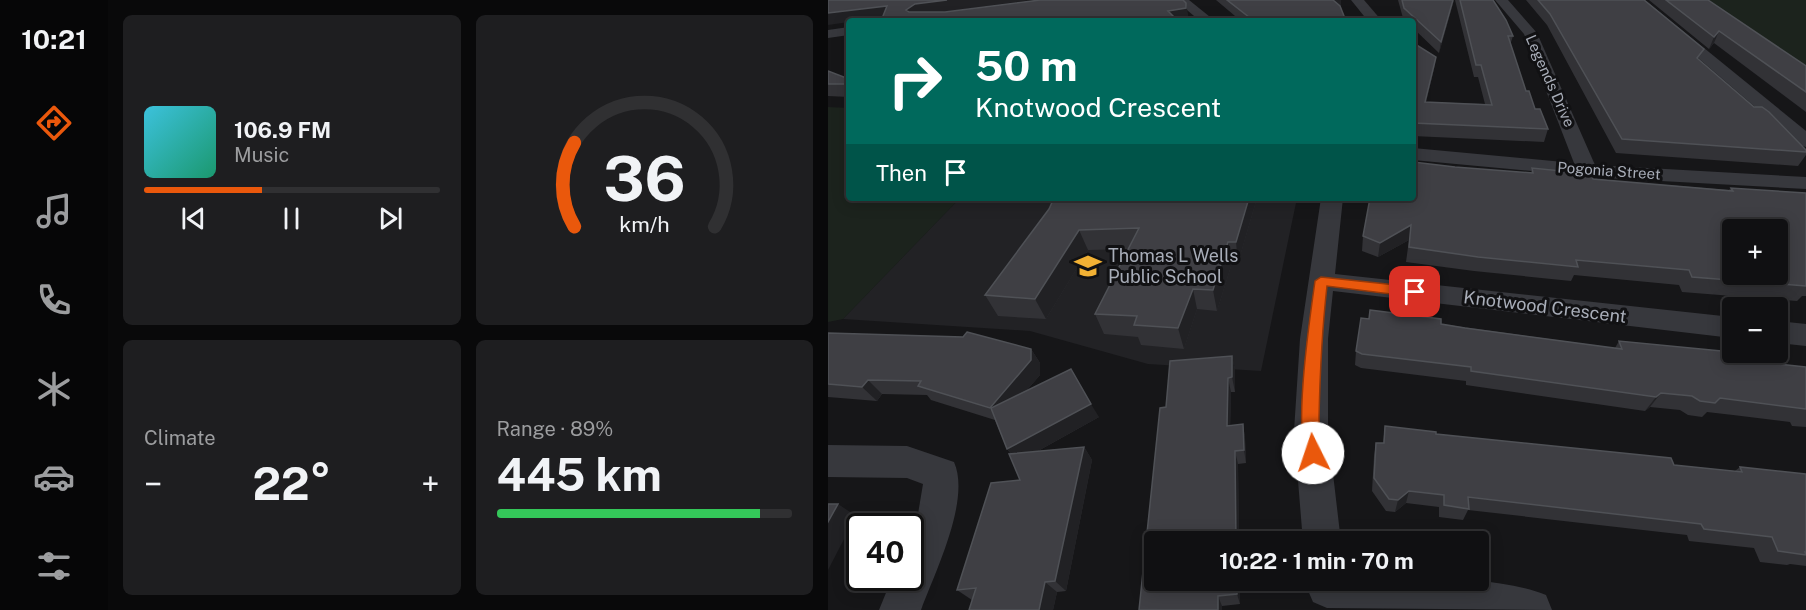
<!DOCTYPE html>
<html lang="en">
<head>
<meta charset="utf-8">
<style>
  body { margin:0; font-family:"Public Sans",sans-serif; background:#1e1e20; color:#f1f3f6; height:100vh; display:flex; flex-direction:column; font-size:22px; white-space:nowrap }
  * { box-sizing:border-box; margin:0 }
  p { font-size:20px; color:#9c9d9f }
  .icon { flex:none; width:33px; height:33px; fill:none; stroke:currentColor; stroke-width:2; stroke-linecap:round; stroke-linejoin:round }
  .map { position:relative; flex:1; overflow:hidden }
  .panel { display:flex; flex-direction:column; gap:15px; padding:15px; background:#09090a; width:720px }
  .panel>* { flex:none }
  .top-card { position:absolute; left:18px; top:18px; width:570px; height:183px; border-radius:6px; box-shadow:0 3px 15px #0003,0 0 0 2px #303032; background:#00695c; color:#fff; overflow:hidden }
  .buttons { position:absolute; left:894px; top:219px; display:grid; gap:12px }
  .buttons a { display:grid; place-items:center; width:66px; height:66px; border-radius:6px; background:#101012; box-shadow:0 3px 15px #0003,0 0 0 2px #303032; font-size:30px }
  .speed { position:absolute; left:18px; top:513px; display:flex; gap:12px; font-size:30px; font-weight:700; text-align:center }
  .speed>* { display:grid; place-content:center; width:78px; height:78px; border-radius:50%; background:#101012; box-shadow:0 3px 15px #0003,0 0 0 2px #303032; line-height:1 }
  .speed .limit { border:3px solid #111; border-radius:9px; background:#fff; color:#111 }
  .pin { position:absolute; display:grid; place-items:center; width:51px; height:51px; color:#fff; margin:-26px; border-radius:12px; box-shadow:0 3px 9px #0006 }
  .me { position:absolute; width:66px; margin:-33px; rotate:356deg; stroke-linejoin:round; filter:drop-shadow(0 0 4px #0008) }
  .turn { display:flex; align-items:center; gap:21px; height:126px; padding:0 30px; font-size:27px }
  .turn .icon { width:78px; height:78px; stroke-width:2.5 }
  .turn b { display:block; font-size:42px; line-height:51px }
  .then { display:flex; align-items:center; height:57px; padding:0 30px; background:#0003; gap:12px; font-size:22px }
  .big { font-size:45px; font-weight:700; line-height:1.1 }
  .panel .card { flex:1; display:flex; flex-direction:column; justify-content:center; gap:9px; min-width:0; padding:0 21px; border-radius:9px; background:#1e1e20 }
  .panel .dial { align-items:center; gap:0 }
  .dial svg { height:156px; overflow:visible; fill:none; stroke:#303032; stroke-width:7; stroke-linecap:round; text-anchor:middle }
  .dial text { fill:#f1f3f6; stroke:none }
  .song { display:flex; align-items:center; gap:18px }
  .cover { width:72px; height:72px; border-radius:9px; background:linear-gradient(135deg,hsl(190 70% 55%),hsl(160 70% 35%)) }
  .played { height:6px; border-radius:3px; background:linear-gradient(90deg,#ea580c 40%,#303032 40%) }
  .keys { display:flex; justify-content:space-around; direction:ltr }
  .heat { display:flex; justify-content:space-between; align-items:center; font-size:33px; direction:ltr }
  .charge { height:9px; border-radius:4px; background:linear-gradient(90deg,#34c759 89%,#303032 0) }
  .panel .tiles { flex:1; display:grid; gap:15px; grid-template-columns:repeat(2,1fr) }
  .trip { position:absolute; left:316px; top:531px; width:345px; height:60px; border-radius:6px; background:#101012; box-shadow:0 3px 15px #0003,0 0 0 2px #303032; font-weight:700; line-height:60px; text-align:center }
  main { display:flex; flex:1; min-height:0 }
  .tab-bar { display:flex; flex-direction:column; width:108px; justify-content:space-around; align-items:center; background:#060607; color:#9c9d9f }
  .tab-bar .icon { width:42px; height:42px }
  .tab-bar .current { color:#ea580c }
  .tab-bar b { font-size:27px; color:#f1f3f6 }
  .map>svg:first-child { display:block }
  .built { fill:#222225 }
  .green { fill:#1c231d }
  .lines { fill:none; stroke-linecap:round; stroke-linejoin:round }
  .minor { fill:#37383d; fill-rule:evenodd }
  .wall { fill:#323236 }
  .shaded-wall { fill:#212124 }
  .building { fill:#3f3f44; stroke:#4f5156; stroke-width:1.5; fill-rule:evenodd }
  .route { fill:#ea580c; stroke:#983908; stroke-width:1.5 }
  .labels { text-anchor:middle; stroke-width:6; stroke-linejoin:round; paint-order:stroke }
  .far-street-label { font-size:15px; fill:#a8adb8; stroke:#111113 }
  .poi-label { font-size:18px; fill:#a8adb8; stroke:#111113; text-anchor:start }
  .street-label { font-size:18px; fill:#a8adb8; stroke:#111113 }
</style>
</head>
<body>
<main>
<nav class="tab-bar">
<b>10:21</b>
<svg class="icon current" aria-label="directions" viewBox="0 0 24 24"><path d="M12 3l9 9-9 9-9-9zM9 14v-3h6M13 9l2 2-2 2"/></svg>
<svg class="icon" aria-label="music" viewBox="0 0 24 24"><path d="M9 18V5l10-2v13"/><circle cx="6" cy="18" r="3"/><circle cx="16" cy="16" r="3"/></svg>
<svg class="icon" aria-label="phone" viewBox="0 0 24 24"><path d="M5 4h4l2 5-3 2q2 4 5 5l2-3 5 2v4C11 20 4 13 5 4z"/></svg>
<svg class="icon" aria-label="climate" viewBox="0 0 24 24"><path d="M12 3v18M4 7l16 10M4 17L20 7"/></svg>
<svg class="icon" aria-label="car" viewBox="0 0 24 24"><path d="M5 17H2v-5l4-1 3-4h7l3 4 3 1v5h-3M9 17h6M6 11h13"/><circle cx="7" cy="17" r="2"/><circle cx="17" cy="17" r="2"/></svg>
<svg class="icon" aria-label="filters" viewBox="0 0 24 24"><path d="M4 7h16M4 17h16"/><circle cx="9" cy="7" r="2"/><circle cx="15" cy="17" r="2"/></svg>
</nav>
<section class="panel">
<div class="tiles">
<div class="card">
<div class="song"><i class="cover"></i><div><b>106.9 FM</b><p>Music</p></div></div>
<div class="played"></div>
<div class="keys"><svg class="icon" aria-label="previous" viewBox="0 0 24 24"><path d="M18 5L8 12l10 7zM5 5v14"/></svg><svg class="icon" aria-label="pause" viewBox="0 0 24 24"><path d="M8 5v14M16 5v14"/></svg><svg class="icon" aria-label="next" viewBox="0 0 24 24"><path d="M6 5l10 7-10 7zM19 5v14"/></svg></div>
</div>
<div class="card dial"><svg viewBox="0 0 100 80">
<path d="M14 69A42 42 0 1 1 86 69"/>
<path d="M14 69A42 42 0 0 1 14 26" stroke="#ea580c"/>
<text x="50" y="56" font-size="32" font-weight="700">36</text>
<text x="50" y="72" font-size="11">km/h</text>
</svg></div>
<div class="card"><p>Climate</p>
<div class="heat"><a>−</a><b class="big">22°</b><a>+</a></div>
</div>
<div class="card"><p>Range · 89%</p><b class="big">445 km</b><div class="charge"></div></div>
</div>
</section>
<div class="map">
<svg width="978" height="610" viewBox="0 0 978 610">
  <rect width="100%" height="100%" fill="#161618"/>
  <polygon class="built" points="132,198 469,198 433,371 320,364 202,331 15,319"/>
  <g class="green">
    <polygon points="878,0 978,0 978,69"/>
    <polygon points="0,107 21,108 21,198 132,198 15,319 0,322"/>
  </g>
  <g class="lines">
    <g class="minor">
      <polygon points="347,0 361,0 387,21 372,21"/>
      <polygon points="523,0 536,0 554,21 540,21"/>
      <polygon points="667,0 680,0 709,33 767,165 978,177 978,189 778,178 585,160 585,148 746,163 696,34"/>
      <polygon points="803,0 817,0 978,131 978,147 971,145"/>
      <polygon points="21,27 21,35 0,38 0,30"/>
      <polygon points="493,198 515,198 507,274 904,317 904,338 505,291 500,339 500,431 513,542 475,542 466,431 472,339"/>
      <polygon points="950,321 978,324 978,346 950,343"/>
      <path d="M0 445 79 446 126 462C143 500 107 572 93 610H51L64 578H82V533L90 514 95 484 79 478 0 477Z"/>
      <path d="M482 580C548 580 659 571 718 595L724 610 499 608 485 602 479 588Z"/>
    </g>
  </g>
  <g class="wall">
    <polygon points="388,0 513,0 513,7 516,21 413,21"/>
    <polygon points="570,0 626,0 611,53 585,28 585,21 577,21 575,18"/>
    <polygon points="627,0 665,0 685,36 682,45 698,91 707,109 720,129 716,142 585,136 585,43 608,57 606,69 598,102 657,104 650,77 646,77"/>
    <polygon points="698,0 816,0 871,60 978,150 978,155 970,166 788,153 719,25"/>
    <polygon points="821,0 880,0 978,66 978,112 886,43 881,49"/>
    <polygon points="0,71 21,79 21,97 0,96"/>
    <polygon points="627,167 703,173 704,168 765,179 901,190 903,188 978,193 978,296 974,296 969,301 854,292 851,285 746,275 743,281 646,271 578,262 581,240 550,257 534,251 535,236"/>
    <polygon points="226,198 429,198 410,263 404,263 389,311 369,309 356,349 313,345 310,337 276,334 267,314 300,249 260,250 218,319 170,316 157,295 221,209"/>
    <polygon points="613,324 787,348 791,341 930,362 978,367 978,427 964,426 962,422 905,415 879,412 874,417 860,415 852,410 822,407 817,411 638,385 638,381 533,368 527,365 528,351"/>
    <polygon points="0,333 135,337 203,349 212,363 212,375 198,391 271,417 210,451 256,447 264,460 238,591 229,592 225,610 141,610 144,600 129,590 192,480 183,454 179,449 167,420 103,400 99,395 54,394 49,401 0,397"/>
    <polygon points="404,356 407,370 407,392 403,392 402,426 415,424 417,438 418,463 410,464 411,542 327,542 327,580 412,580 412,604 394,606 394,610 311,610 332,408 338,407 342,361"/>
    <polygon points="557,426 608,434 846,465 907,471 912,467 978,474 978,566 962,564 959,565 932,562 926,548 861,541 859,535 640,510 635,520 611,517 611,507 578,503 567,512 558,511 544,491 546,456 548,443 555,443"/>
  </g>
  <g class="shaded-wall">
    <polygon points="119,0 203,0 93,15 84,21 78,10 87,4"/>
    <polygon points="502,0 513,0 513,7"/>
    <polygon points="625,0 626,0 611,53 613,42"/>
    <polygon points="358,3 360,14 360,19 349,21 340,11"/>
    <polygon points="59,6 64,16 30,21 21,21 21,22 0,25 0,13"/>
    <polygon points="891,31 886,43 881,49 886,37"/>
    <polygon points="608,57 606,69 595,115 597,102"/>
    <polygon points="421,198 429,198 410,263 408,242"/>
    <polygon points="583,225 581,240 550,257 552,243"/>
    <polygon points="251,230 260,250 218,319 207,299"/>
    <polygon points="400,242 404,263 389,311 385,290"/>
    <polygon points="365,289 369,309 356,349 350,328"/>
    <polygon points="203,349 212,363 212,375 172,421 162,408"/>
    <polygon points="404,356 407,370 407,392 404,377"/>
    <polygon points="400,378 403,392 402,439 399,426"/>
    <polygon points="40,380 54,394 49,401 34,387"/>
    <polygon points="833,393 822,407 817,411 828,397"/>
    <polygon points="263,404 271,417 190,462 179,449"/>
    <polygon points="415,424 417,438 418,463 416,450"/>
    <polygon points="256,447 264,460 238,591 227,581"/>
    <polygon points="407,451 410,464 411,542 408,542"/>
    <polygon points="581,491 578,503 567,512 570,500"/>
    <polygon points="10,504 28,516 0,570 0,522"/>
    <polygon points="409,580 412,580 412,604 409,594"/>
    <polygon points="217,582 229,592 225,610 211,610"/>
    <polygon points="390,596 394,606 394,610 390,610"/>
  </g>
  <g class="building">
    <polygon points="0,0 119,0 87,4 78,10 81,12 117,12 212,0 355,0 358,3 358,8 340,11 350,21 53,21 59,6 0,13"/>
    <polygon points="399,0 505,0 512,6 516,16 514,21 433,21 435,19 426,21"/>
    <polygon points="574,0 625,0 613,42 576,8"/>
    <polygon points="632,0 665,0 678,20 685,36 680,36 698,91 701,91 707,109 712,109 720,129 585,123 585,43 587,44 608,57 597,102 664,105 653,65 648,65"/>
    <polygon points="710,0 816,0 876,49 869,58 926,107 934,107 941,112 978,150 978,152 794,139 722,14"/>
    <polygon points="838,0 880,0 978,66 978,92 891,31 886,37"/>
    <polygon points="0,71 21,79 21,84 0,84"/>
    <path d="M585 162 627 167 705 173 704 168 763 174 765 179 905 191 903 188 978 193V286L864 277 861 270 748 260 750 267 650 257 581 247 583 225 552 243 535 236 542 198H585ZM904 230H950V274H904Z"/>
    <polygon points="226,198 421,198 408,242 400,242 385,290 365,289 350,328 306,325 309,316 267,314 311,228 251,230 207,299 157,295 221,209"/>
    <polygon points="542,310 613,319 613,324 637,328 794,349 791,341 904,352 925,354 930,362 978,367 978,409 892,398 887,403 872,401 864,396 833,393 828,397 643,371 643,367 534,354 528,351 533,318 541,319"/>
    <polygon points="139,332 203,349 203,360 162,408 90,386 93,381 40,380 34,387 0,384 0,333 135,337"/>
    <polygon points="404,356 404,377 400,378 399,426 415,424 416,450 407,451 408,542 327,542 327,580 409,580 409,594 390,596 390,610 311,610 332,408 338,407 342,361"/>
    <polygon points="243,369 263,404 179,449 163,408"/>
    <polygon points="557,426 608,432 608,434 843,458 846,465 914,472 912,467 978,474 978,552 977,552 978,555 950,551 944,537 876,529 873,524 640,497 641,509 616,505 616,495 581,491 570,500 561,499 546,478 548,443 556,443"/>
    <polygon points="256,447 227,581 217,582 211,610 141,610 148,588 129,590 163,483 192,480 181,454"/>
    <polygon points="0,504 10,504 0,522"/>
  </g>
  <path class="route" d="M493 277 587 287 593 292 587 297 499 286C494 330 492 373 491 417 491 430 496 447 491 459L485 461 479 459C465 429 482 317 487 281Z"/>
  <defs>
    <symbol id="school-bare" viewBox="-9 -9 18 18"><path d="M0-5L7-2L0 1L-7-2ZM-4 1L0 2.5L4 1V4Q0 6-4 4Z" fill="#f2b134" stroke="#111113" stroke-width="2.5" paint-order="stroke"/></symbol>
  </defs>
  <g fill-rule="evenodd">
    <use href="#school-bare" x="241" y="247" width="38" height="38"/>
  </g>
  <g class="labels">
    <g class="far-street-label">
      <text transform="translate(722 81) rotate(66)" y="5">Legends Drive</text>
      <text transform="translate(781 171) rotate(4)" y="5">Pogonia Street</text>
    </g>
    <g class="poi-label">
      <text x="280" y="262">Thomas L Wells<tspan x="280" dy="21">Public School</tspan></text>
    </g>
    <g class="street-label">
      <text transform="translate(717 307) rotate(7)" y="6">Knotwood Crescent</text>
    </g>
  </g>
</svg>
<div class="buttons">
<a>+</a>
<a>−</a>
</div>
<div class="speed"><div class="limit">40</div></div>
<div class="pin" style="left:587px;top:292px;background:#d93025"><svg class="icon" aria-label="arrive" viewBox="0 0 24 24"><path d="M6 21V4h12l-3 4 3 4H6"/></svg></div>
<svg class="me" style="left:485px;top:453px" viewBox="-20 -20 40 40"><circle r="19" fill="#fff"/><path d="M0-13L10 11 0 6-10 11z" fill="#ea580c"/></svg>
<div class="trip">10:22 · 1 min · 70 m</div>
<div class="top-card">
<div class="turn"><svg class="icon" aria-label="right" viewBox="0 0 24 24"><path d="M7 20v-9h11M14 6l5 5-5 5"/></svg><div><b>50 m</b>Knotwood Crescent</div></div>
<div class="then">Then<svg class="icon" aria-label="arrive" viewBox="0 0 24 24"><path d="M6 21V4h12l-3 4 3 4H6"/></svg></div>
</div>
</div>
</main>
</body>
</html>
